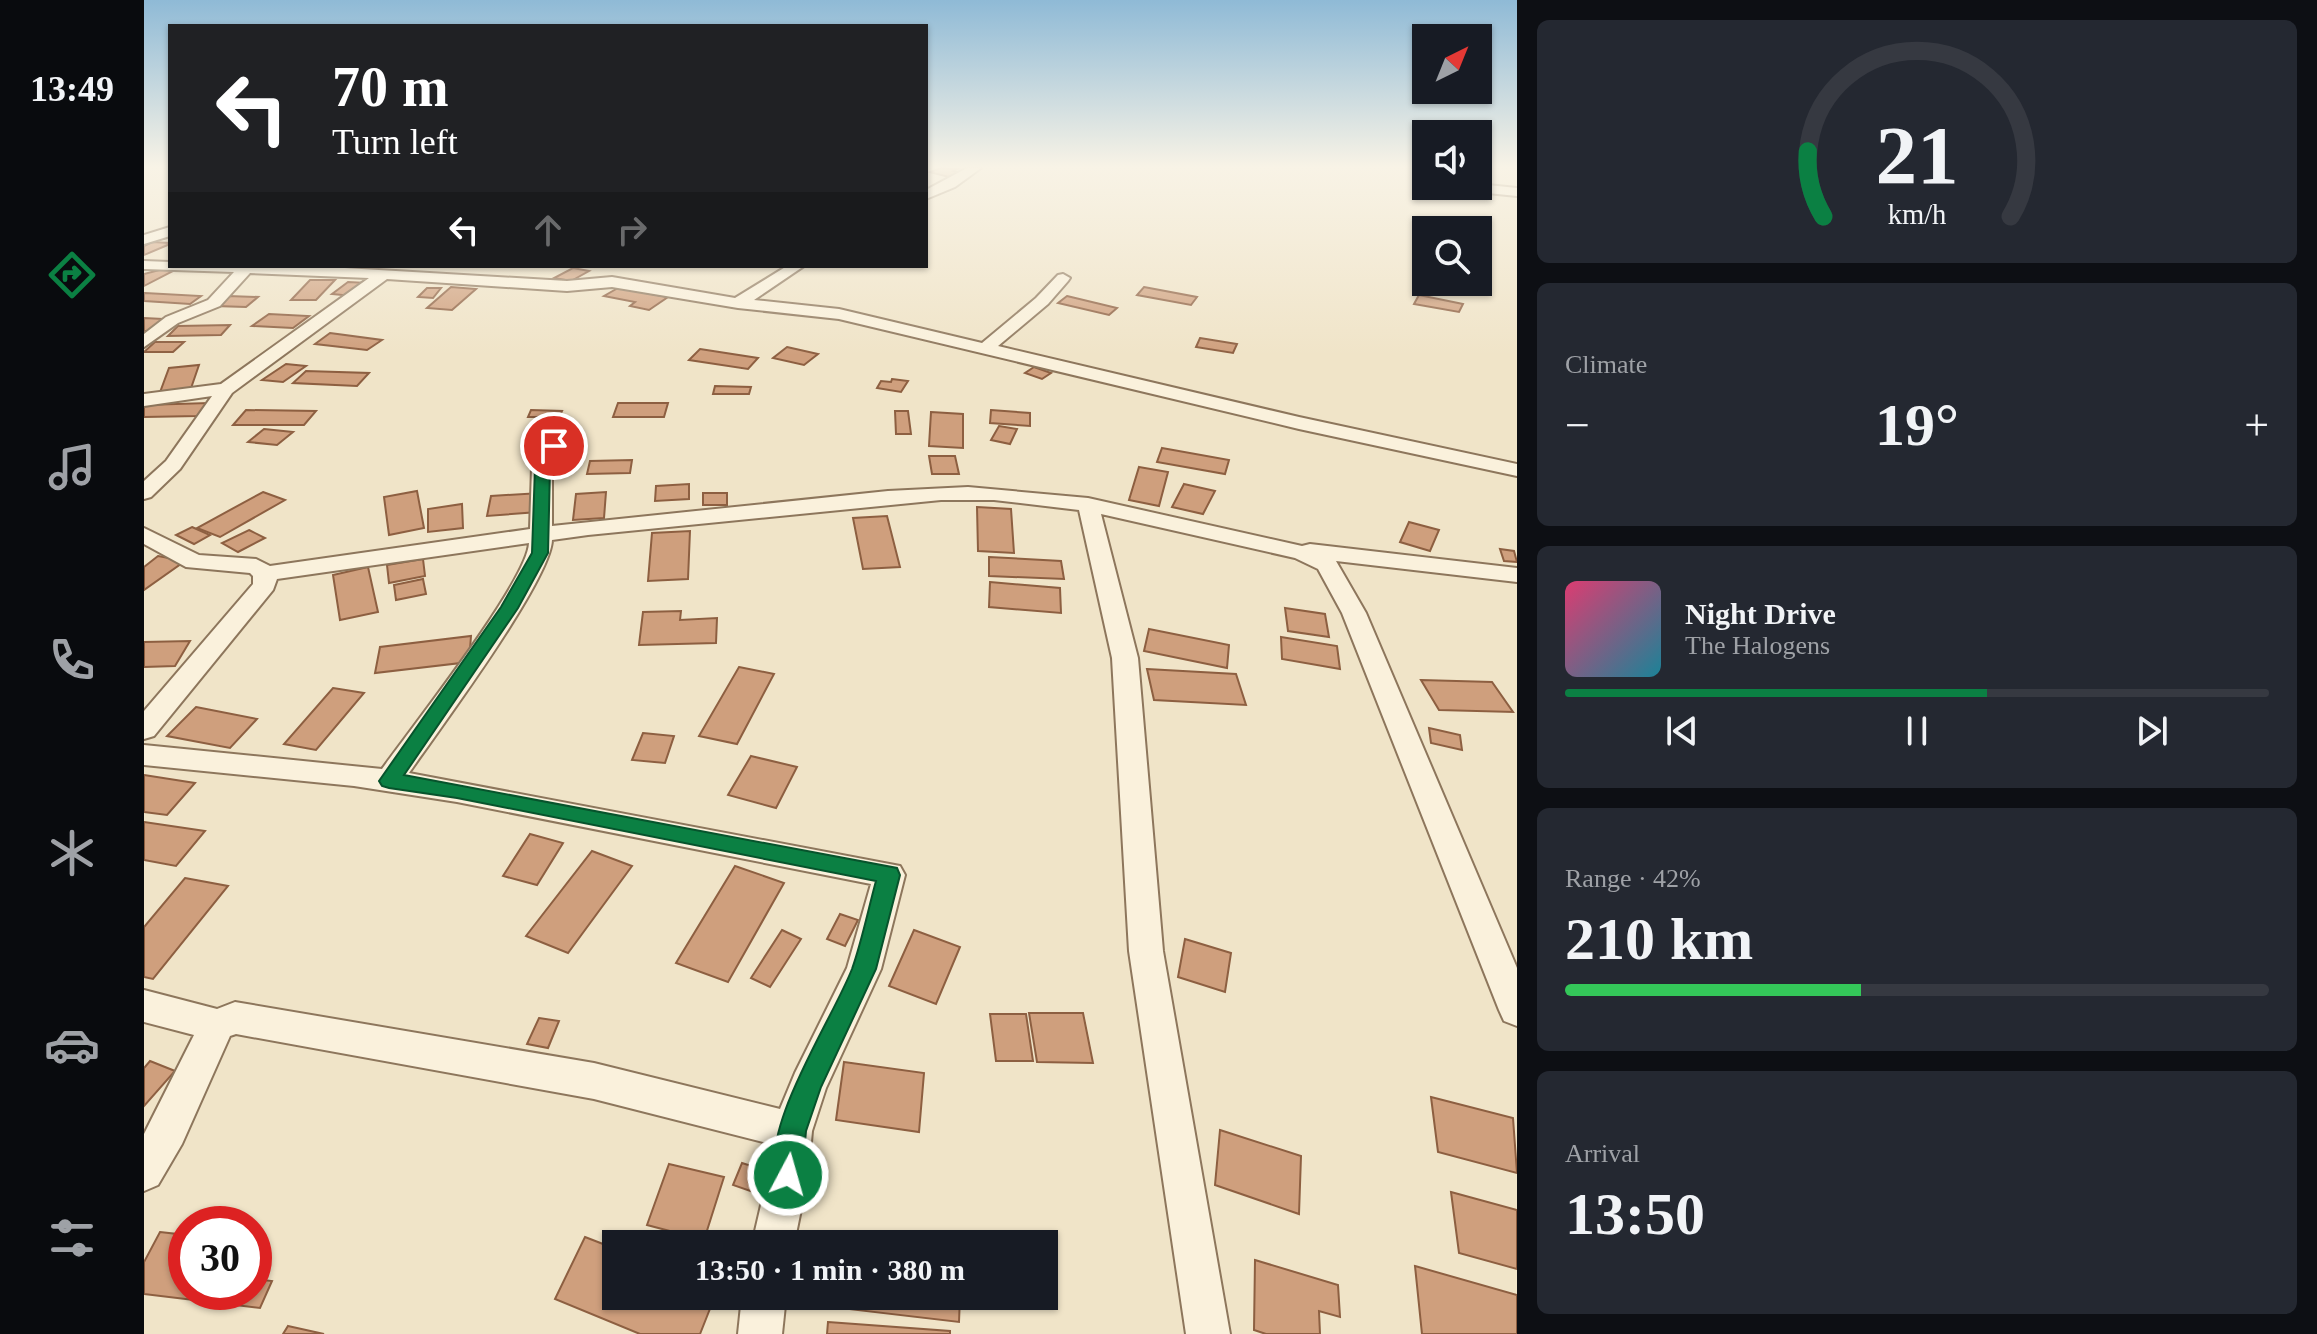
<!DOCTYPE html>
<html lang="en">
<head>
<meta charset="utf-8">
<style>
  body { margin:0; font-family:Georgia,serif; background:#242831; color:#f1f3f6; height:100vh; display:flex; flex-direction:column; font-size:30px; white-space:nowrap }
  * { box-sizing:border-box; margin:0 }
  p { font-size:26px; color:#9ea1a6 }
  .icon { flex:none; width:44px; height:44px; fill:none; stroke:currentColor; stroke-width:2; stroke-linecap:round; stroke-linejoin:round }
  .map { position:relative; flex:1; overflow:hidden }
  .details { display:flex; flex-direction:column; gap:20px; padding:20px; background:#0d0f14; width:800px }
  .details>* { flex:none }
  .hud { position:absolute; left:24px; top:24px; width:760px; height:244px; border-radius:0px; box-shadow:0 2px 6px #0004; background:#202124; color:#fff; overflow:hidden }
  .needle { width:52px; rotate:43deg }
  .tools { position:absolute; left:1268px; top:24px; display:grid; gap:16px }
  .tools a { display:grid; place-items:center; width:80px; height:80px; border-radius:0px; background:#171b24; box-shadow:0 2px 6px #0004; font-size:40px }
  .speed { position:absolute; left:24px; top:1206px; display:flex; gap:16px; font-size:40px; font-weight:700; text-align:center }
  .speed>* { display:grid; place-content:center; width:104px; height:104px; border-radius:50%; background:#171b24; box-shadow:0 2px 6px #0004; line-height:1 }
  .speed .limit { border:12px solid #d22; background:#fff; color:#111 }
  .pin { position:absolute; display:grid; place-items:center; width:68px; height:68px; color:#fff; margin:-34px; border:4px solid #fff; border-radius:50%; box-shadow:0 2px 8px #0007 }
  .me { position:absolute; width:88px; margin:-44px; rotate:6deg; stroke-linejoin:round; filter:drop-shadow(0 0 6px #0008) }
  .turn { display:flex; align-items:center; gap:28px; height:168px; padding:0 32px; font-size:36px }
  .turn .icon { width:104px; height:104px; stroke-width:2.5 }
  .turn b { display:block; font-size:56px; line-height:68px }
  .lanes { display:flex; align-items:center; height:76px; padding:0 32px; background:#0003; justify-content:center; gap:40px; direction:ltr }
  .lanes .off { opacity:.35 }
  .big { font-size:60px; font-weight:600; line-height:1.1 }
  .details .card { flex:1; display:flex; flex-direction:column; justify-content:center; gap:12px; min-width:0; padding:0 28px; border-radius:12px; background:#242831 }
  .details .dial { align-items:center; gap:0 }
  .dial svg { height:208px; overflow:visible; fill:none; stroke:#363941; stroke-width:7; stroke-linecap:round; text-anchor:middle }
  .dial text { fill:#f1f3f6; stroke:none }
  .song { display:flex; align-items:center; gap:24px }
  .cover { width:96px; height:96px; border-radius:12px; background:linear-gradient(135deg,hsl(340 70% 55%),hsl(190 70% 35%)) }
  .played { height:8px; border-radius:4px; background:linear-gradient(90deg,#0b8043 60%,#363941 60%) }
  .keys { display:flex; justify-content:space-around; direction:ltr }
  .heat { display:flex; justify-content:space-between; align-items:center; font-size:44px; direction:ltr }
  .charge { height:12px; border-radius:6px; background:linear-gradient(90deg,#34c759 42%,#363941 0) }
  .trip { position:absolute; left:458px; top:1230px; width:456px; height:80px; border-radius:0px; background:#171b24; box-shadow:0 2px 6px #0004; font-weight:600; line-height:80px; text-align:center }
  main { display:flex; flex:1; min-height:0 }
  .tabs { display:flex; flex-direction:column; width:144px; justify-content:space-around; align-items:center; background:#090b0e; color:#9ea1a6 }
  .tabs .icon { width:56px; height:56px }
  .tabs .on { color:#0b8043 }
  .tabs b { font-size:36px; color:#f1f3f6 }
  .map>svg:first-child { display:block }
  .building { fill:#cf9f7d; stroke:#8d5f41; stroke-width:2 }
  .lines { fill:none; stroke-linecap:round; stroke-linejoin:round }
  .minor-casing { stroke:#8d765c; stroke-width:4 }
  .minor { fill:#faf1dc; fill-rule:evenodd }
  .route { fill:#0b8043; stroke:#07532c; stroke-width:2 }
</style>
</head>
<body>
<main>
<nav class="tabs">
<b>13:49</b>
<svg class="icon on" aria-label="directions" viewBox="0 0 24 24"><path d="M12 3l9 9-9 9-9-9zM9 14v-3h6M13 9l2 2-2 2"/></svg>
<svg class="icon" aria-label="music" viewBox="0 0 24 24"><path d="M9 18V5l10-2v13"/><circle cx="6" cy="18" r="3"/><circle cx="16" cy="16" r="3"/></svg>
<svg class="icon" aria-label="phone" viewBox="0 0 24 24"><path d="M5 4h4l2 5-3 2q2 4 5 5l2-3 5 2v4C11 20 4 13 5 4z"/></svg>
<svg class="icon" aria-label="climate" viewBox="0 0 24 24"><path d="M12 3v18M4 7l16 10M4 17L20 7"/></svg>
<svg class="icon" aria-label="car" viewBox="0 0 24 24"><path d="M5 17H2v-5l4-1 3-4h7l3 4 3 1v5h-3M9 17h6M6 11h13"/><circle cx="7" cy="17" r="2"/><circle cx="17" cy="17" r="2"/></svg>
<svg class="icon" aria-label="filters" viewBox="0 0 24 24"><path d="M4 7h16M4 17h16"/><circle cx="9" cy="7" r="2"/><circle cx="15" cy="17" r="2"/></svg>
</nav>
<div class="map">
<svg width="1373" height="1334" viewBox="0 0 1373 1334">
  <rect width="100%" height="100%" fill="#f0e4c8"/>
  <g class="building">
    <polygon points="797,168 813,169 809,171 816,173 805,177 786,172"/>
    <polygon points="8,242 26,243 26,244 0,255 0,246"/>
    <polygon points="23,268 33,269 0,286 0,274"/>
    <polygon points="429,268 445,271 427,281 410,278"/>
    <polygon points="166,280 191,280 172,300 147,300"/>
    <polygon points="204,282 225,283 209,296 188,294"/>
    <polygon points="307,287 332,289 308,310 283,308"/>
    <polygon points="1000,287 1053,297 1047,305 993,295"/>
    <polygon points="283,288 297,288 289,298 274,297"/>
    <polygon points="474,288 524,297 505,310 486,306 491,302 460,296"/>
    <polygon points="0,293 1,293 57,296 46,304 0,301"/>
    <polygon points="1275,295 1319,304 1315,312 1270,304"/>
    <polygon points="84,296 114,297 102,307 72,306"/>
    <polygon points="923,296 973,308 965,315 914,303"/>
    <polygon points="125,314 165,316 149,328 108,326"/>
    <polygon points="0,318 21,319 3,331 0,331"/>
    <polygon points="86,325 77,335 24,336 34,326"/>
    <polygon points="186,333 238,340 223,350 171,344"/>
    <polygon points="1056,338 1093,344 1089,353 1052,347"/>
    <polygon points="11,342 40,342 29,352 0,352"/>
    <polygon points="643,347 674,354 660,365 629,358"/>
    <polygon points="556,349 614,358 604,369 545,360"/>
    <polygon points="142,364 162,366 139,382 118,380"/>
    <polygon points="55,365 46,391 15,395 25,368"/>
    <polygon points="890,367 907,373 898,379 881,373"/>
    <polygon points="162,371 225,373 213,386 149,383"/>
    <polygon points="748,379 764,381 757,392 733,388 737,381 747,382"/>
    <polygon points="571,386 607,387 605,394 569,394"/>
    <polygon points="64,403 54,416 0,417 0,405"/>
    <polygon points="474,403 524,403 520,417 469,417"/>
    <polygon points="102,410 172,411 160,425 89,425"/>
    <polygon points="387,410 418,411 415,417 384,417"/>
    <polygon points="847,410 886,413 886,426 846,423"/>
    <polygon points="751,411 764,411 767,434 752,434"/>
    <polygon points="787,412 819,414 819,448 785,446"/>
    <polygon points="855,426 873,429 866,444 847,440"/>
    <polygon points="120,429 149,432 133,445 104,442"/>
    <polygon points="1018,448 1085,460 1081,474 1013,462"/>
    <polygon points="785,456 811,456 815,474 788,474"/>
    <polygon points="488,460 486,473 443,474 446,461"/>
    <polygon points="995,467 1024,472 1015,506 985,500"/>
    <polygon points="545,484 545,499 511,501 512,486"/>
    <polygon points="1040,484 1071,491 1059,514 1028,507"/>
    <polygon points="273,491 280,528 245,535 240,497"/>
    <polygon points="119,492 141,500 76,537 53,528"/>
    <polygon points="462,492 460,518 429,520 432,494"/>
    <polygon points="396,493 394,512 343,516 347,496"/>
    <rect x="559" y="493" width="24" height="12"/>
    <polygon points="318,504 319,528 284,532 284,509"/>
    <polygon points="833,507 867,509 870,553 834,551"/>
    <polygon points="743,516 756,567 719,569 709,518"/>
    <polygon points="1265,522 1295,530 1286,551 1256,542"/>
    <polygon points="48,527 66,535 50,544 32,535"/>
    <polygon points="105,530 121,538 94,552 78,543"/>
    <polygon points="546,531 544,579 504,581 508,533"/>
    <polygon points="1356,549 1370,551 1373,562 1360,561"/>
    <polygon points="14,556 41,561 0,590 0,567"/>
    <polygon points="845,557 917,561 920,579 845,576"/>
    <polygon points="279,559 281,576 245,583 243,565"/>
    <polygon points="224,567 234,612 196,620 189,575"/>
    <polygon points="279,579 282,594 252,600 250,585"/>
    <polygon points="846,582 916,588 917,613 845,607"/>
    <polygon points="1141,608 1181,614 1185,637 1144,631"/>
    <polygon points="537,611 536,620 573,618 572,643 495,645 499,612"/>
    <polygon points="1005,629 1085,645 1083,668 1000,651"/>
    <polygon points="327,636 325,662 231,673 236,647"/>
    <polygon points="1137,637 1193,646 1196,669 1138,659"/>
    <polygon points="46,641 31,666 0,667 0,642"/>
    <polygon points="595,667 630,674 593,744 555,736"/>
    <polygon points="1003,669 1092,674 1102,705 1010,700"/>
    <polygon points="1277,680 1348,682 1369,712 1295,710"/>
    <polygon points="189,688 220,693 172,750 140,744"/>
    <polygon points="52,707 113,719 86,748 23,736"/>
    <polygon points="1285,728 1316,735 1318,750 1287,743"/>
    <polygon points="499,733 530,736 521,763 488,760"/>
    <polygon points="607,756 653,767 632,808 584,795"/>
    <polygon points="0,775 51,783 23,815 0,812"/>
    <polygon points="0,822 61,831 32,866 0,860"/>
    <polygon points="386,834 419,843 393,885 359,876"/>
    <polygon points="448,851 488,866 424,953 382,936"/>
    <polygon points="591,866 640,883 584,982 532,963"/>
    <polygon points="41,878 84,886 9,979 0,977 0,927"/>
    <polygon points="696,914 714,920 701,946 683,939"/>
    <polygon points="638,930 657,939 626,987 607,978"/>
    <polygon points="770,930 816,947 792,1004 745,986"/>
    <polygon points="1041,939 1087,953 1081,992 1034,977"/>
    <polygon points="885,1013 939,1013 949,1063 893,1062"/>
    <polygon points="846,1014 882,1014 889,1061 852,1061"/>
    <polygon points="395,1018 415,1021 404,1048 383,1044"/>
    <polygon points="6,1061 31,1071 0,1106 0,1068"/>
    <polygon points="700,1062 780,1073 775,1132 692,1120"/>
    <polygon points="1287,1097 1369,1118 1373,1173 1294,1152"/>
    <polygon points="1076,1130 1157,1156 1155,1214 1071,1185"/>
    <polygon points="598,1163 623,1171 615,1194 589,1185"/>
    <polygon points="525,1164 580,1177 560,1240 503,1225"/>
    <polygon points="1307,1192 1373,1210 1373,1269 1315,1253"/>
    <polygon points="654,1231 763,1244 652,1244"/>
    <polygon points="16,1232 42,1235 42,1292 110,1292 110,1279 128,1281 116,1308 0,1294 0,1262"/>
    <polygon points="441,1237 472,1249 472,1296 571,1296 556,1334 496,1334 411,1299"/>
    <polygon points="1111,1260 1194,1285 1196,1317 1175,1311 1176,1334 1122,1334 1110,1330"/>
    <polygon points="1271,1266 1373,1295 1373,1334 1278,1334"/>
    <polygon points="646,1296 816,1296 815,1322 645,1302"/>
    <polygon points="684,1322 806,1331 806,1334 683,1334"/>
    <polygon points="144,1326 180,1334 139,1334"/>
  </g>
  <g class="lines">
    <defs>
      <g id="minor">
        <polygon points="823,168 837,168 811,187 782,199 782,190"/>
        <polygon points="1334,184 1373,188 1373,196 1314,190 1308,186"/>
        <polygon points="26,227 26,236 0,244 0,235"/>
        <polygon points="0,261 26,262 26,266 184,267 423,281 468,277 591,298 643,266 660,266 610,300 695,309 838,343 892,298 914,275 919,274 926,278 924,281 904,304 854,346 1155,417 1373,464 1373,476 1155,429 695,319 594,308 468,287 423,291 243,279 88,393 36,469 7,497 0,499 0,481 22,461 68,396 0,406 0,394 77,384 225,278 106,273 76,306 34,323 0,347 0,334 22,317 64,300 90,272 0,269"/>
        <path d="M410 440 420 446 408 468V526L744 491 824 487 944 498 1158 546 1166 544 1373 568V582L1192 561 1222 613 1373 968V1026L1360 1021 1355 1010 1198 613 1174 569 1151 558 957 514 994 658 1019 951 1086 1334H1042L985 951 968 658 935 510 850 500H797L444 535 408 540C407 580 294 731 265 773L756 866 761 875 737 969 682 1088 668 1131 664 1175 650 1244H608L624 1175 627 1144 450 1099 92 1034 86 1036 38 1144 14 1185 0 1191V1134L50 1035 0 1022V990L73 1009 91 1002 450 1063 636 1109 651 1073 703 968 727 884 313 802 210 786 0 765V745L238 769C266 730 384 580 385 543L133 579 129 590 10 736 0 739V711L109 584V576L106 573 42 567 0 544V528L55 555 112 559 126 566 386 529 388 468 403 442Z"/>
        <polygon points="598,1296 642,1296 638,1334 594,1334"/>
      </g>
    </defs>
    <use href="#minor" class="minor-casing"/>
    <use href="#minor" class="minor"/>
  </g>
  <linearGradient id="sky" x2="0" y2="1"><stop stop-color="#8fbad6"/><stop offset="0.47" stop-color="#f8f3e6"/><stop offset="1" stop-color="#f8f3e6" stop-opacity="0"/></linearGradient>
  <rect width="1373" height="355" fill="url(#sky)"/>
  <path class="route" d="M410 441 417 446 406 468 404 553 374 608 260 775 753 868 756 875 732 969 677 1087 662 1131 658 1175 654 1185 644 1189 634 1185C612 1132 688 1021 708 969 718 941 724 910 732 881L313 798 245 788 238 786 235 781 357 607 388 553 391 468 406 443Z"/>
</svg>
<div class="tools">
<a><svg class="needle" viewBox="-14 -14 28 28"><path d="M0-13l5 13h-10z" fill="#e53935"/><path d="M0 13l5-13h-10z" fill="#9ea1a6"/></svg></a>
<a><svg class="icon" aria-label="sound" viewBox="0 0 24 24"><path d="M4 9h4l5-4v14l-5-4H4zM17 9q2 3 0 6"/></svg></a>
<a><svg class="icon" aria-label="search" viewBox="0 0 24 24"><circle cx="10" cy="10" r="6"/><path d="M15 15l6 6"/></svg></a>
</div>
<div class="speed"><div class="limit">30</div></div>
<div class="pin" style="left:410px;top:446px;background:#d93025"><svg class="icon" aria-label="arrive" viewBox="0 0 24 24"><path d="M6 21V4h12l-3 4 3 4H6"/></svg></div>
<svg class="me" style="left:644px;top:1175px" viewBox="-20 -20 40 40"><circle r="17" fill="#0b8043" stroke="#fff" stroke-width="3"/><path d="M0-11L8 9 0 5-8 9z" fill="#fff"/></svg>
<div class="trip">13:50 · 1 min · 380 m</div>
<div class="hud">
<div class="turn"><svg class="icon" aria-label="left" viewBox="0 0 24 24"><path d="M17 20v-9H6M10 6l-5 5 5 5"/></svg><div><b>70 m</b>Turn left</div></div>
<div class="lanes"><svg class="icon" aria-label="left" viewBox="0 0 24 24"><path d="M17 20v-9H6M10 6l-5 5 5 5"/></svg><svg class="icon off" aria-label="ahead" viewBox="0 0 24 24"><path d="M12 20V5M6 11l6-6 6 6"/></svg><svg class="icon off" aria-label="right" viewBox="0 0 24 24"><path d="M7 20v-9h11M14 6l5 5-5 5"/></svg></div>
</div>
</div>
<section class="details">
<div class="card dial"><svg viewBox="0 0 100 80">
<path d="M14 69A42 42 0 1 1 86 69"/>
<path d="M14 69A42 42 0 0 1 8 44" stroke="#0b8043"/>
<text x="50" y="56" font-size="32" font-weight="700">21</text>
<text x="50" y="72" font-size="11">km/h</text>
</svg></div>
<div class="card"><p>Climate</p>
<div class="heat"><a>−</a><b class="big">19°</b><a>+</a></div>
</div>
<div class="card">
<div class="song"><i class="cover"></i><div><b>Night Drive</b><p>The Halogens</p></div></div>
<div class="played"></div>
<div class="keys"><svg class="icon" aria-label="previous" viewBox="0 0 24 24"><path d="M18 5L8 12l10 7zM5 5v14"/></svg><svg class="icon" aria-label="pause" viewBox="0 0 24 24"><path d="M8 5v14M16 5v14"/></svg><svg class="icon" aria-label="next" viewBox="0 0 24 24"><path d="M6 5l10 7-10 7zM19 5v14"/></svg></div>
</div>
<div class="card"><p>Range · 42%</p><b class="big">210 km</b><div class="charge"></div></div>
<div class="card"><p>Arrival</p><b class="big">13:50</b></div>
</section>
</main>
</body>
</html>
